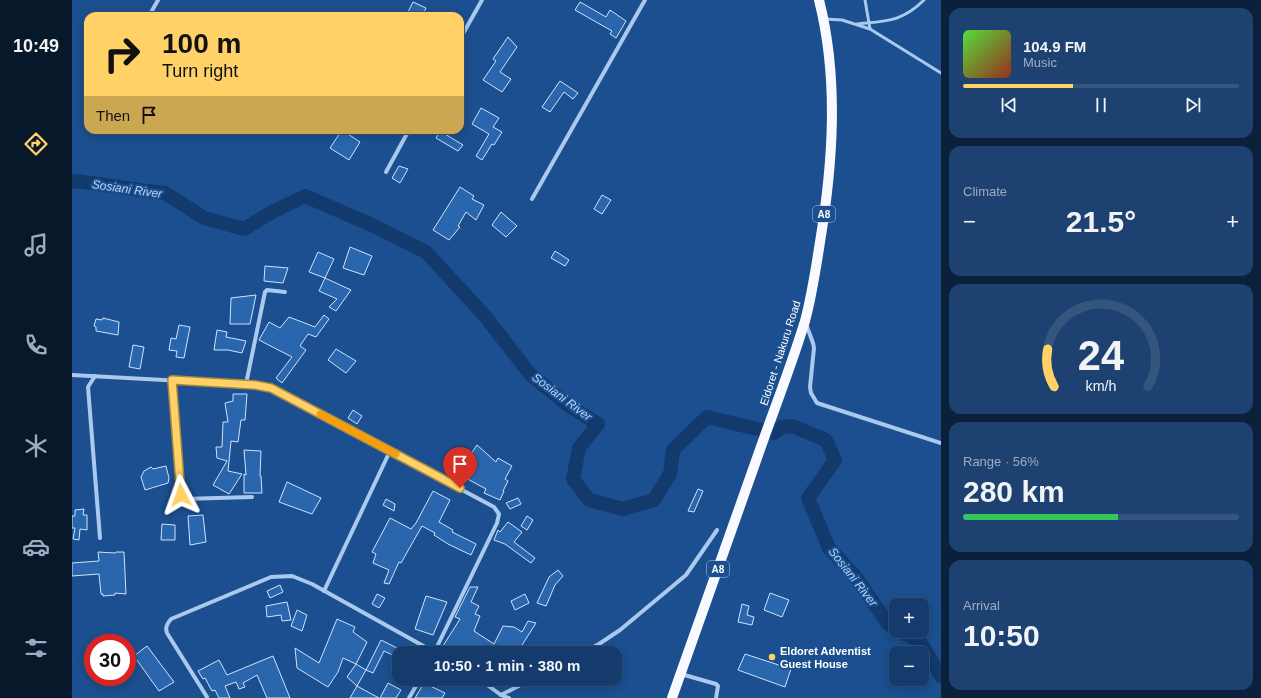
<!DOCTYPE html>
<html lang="en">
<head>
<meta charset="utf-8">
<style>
  body { margin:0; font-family:Helvetica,sans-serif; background:#1d4271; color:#f1f3f6; height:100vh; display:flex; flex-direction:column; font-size:15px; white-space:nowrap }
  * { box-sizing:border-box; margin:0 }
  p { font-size:13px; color:#9dadc1 }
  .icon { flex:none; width:22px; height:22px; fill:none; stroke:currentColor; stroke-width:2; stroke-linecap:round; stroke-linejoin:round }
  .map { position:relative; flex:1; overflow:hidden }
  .panel { display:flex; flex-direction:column; gap:8px; padding:8px; background:#0b203b; width:320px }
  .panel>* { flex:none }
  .banner { position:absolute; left:12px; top:12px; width:380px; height:122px; border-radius:12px; box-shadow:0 2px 10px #0003,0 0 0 1px #33557e; background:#ffd166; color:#111; overflow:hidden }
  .buttons { position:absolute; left:817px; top:598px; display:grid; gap:8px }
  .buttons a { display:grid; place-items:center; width:40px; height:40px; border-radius:8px; background:#143b6b; box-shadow:0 2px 10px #0003,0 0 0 1px #33557e; font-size:20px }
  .speed { position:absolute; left:12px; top:634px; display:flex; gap:8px; font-size:20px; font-weight:700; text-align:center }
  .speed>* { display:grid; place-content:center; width:52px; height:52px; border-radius:50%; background:#143b6b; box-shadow:0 2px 10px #0003,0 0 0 1px #33557e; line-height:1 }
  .speed .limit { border:6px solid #d22; background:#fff; color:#111 }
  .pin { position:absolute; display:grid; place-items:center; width:34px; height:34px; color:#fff; margin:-41px -17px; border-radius:50% 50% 50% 0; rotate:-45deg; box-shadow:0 0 4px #0007 }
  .pin .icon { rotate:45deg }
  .me { position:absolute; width:44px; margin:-22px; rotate:356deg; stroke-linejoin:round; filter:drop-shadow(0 0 3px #0008) }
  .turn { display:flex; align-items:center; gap:14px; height:84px; padding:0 12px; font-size:18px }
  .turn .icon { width:52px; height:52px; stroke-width:2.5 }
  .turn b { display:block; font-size:28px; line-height:34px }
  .then { display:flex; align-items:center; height:38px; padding:0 12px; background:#0003; gap:8px; font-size:15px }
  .big { font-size:30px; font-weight:600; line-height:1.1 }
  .panel .card { flex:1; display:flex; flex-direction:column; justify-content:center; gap:6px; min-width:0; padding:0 14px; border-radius:12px; background:#1d4271 }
  .panel .dial { align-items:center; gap:0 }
  .dial svg { height:104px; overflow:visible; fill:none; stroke:#33557e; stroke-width:7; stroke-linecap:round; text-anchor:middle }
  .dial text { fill:#f1f3f6; stroke:none }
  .song { display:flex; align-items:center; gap:12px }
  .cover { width:48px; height:48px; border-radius:6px; background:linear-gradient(135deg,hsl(110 70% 55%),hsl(10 70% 35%)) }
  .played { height:4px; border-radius:2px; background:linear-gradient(90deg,#ffd166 40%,#33557e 40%) }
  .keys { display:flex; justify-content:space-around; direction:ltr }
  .heat { display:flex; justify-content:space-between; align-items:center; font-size:22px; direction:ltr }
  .charge { height:6px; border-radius:3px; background:linear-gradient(90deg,#34c759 56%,#33557e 0) }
  .trip { position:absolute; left:320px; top:646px; width:230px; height:40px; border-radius:12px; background:#143b6b; box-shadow:0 2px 10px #0003,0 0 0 1px #33557e; font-weight:600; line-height:40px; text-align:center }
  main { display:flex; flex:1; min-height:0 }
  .dock { display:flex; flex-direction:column; width:72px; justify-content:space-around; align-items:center; background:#08182b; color:#9dadc1 }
  .dock .icon { width:28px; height:28px }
  .dock .on { color:#ffd166 }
  .dock b { font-size:18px; color:#f1f3f6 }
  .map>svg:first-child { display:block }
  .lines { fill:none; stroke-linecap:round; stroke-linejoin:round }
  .river { stroke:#123a6d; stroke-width:14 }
  .building { fill:#2a66ad; stroke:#cfe3fa }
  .service { stroke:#a9c9ee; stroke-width:3 }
  .minor { stroke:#a9c9ee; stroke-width:4 }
  .trunk { stroke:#f8faff; stroke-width:10 }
  .route-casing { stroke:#a68842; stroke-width:10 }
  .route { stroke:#ffd166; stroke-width:7 }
  .slow { stroke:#f59e0b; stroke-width:7 }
  .poi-dot { fill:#ffd166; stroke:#1b4f8f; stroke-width:1.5 }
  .labels { text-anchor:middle; stroke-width:4; stroke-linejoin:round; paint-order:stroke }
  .shield { fill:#1b4f8f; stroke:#bbcadd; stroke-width:1 }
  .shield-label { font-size:10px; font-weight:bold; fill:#fff }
  .street-label { font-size:11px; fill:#fff; stroke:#1b4f8f }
  .poi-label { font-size:11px; font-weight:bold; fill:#fff; stroke:#1b4f8f; text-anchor:start }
  .water-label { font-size:12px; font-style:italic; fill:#b5d3f5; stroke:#1b4f8f }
</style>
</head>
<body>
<main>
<nav class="dock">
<b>10:49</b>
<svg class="icon on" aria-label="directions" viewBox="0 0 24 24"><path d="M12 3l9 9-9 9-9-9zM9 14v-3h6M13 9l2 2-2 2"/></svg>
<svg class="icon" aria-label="music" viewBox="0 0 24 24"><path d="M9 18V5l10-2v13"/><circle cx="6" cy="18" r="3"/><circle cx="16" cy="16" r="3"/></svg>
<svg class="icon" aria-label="phone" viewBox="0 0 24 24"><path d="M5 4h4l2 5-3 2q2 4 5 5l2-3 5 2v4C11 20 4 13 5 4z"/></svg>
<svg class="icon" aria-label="climate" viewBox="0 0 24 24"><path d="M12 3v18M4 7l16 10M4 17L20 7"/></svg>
<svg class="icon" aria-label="car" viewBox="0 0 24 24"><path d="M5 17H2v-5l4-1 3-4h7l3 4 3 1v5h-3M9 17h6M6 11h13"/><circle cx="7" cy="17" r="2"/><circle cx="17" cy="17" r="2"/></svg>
<svg class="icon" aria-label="filters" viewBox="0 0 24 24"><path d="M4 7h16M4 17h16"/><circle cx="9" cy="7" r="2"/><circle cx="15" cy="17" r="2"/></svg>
</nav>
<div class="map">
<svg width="869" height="698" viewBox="0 0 869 698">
  <rect width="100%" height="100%" fill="#1b4f8f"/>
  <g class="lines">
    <g class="river">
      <polyline points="0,182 5,181 68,190 93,193 132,218 172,229 200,212 233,196 302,226 354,252 413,316 458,374 496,405 526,424 507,448 501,479 517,500 551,509 582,500 598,474 601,450 635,417 702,433 710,427 720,426 754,440 763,460 736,498 757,548 783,576 816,624 824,629"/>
      <polyline points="828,631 848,642 869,676"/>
    </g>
  </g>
  <g class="building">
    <polygon points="341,2 354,8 350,16 334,16"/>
    <polygon points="508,2 534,17 538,10 554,21 544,38 538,34 540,31 503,10"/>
    <polygon points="436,37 445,47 428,72 439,79 430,92 411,80 424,61 421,59"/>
    <polygon points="488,81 506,93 501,99 492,92 478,112 470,107"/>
    <polygon points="409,108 427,118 421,127 430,132 422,145 420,144 410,160 404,156 417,134 400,124"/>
    <polygon points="270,130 288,142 277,160 258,148"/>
    <polygon points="368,131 391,145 386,151 364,138"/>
    <polygon points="327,166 336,169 328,183 320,178"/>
    <polygon points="388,187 402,196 400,199 412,205 404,220 394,212 386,226 388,227 377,240 361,230"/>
    <polygon points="530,195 539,200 530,214 522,209"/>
    <polygon points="429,212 445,226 434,237 420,225"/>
    <polygon points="278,247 300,256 292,275 271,268"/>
    <polygon points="483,251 497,260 493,266 479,258"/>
    <polygon points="246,252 262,259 253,278 237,272"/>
    <polygon points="193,266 216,268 211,283 192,281"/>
    <polygon points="253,278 279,290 264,311 257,307 265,299 247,291"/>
    <polygon points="184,295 178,324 158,324 159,298"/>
    <polygon points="252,315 257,319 244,337 236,334 228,346 234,350 210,383 204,378 220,357 187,340 197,322 208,328 217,317 243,327"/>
    <polygon points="31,318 47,322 46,335 24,331 24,327 22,326 24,319 30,320"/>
    <polygon points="107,325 118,327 112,358 104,357 105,351 97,350 99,338 104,339"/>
    <polygon points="145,330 155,332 154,337 174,341 170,353 156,350 142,350"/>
    <polygon points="61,345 72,347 68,369 57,367"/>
    <polygon points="264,349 284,361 274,373 256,360"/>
    <polygon points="161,394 175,394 173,420 169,420 166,442 159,441 156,471 170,474 157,494 141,485 155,461 145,458 144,447 150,447 151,422 156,422 153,403 161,401"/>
    <polygon points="281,410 290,416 285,424 276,418"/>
    <polygon points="405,445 424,462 426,458 440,466 433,479 436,481 431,491 432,491 428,500 412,493 414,489 379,470 387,456 395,460"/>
    <polygon points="172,450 189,451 188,476 189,476 190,493 172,493 172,474 174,475"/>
    <polygon points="94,466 97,478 96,483 73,490 69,477 72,471 79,467 81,469"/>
    <polygon points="215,482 249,498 240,514 207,502"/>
    <polygon points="626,489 631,491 622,512 616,511"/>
    <polygon points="361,491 378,500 367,522 381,530 380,532 404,544 399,555 376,544 362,535 363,533 350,526 329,563 327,562 317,584 312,583 317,570 301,563 304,554 300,552 318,518 339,529 344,523"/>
    <polygon points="446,498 449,504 438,509 434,503"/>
    <polygon points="314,499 323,504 322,511 311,505"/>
    <polygon points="12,509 11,515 15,515 15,530 8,529 7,540 1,539 3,528 0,528 0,516 3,516 3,510"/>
    <polygon points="131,515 134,542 118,545 116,516"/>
    <polygon points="455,516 461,520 455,530 449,526"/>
    <polygon points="436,522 450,532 442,542 463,558 459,563 433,544 422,540 426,530 428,532"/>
    <polygon points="90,524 103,525 103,540 89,540"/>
    <polygon points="26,552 43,553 44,552 52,552 54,594 43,593 43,595 31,596 31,594 29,594 27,574 0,576 0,563 27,561"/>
    <polygon points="486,570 491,576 483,585 474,606 465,603 477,577"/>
    <polygon points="208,585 211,592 198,598 195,591"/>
    <polygon points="398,587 406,587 399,602 407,606 403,614 408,616 402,631 422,644 431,626 442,627 450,632 456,621 464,623 445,653 419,653 414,650 412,653 376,653 369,649 388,619 383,617"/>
    <polygon points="698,593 717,600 710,617 692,610"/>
    <polygon points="305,594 313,598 307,608 300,604"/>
    <polygon points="453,594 457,603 443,610 439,601"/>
    <polygon points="354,596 375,602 361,635 343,629"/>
    <polygon points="215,602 219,620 210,621 209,615 195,617 194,606"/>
    <polygon points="670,604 677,606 675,615 682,617 680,625 666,622"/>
    <polygon points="225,610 235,615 230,631 219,626"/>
    <polygon points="265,619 283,627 281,632 295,642 284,664 271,658 266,672 256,687 225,668 223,648 247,663"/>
    <polygon points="309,640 327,649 327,658 312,651 301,673 294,670"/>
    <polygon points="75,646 102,682 87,691 62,656"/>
    <polygon points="673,654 719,669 713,687 666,670"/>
    <polygon points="201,656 218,698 195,698 185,675 171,683 173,687 167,689 164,682 153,686 158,698 147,698 143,690 140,691 133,678 131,679 126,671 147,660 155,675"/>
    <polygon points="284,664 294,670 285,686 275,677"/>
    <polygon points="316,683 329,690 324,698 308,698"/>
    <polygon points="352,683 373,693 370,698 343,698"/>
    <polygon points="285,686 307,698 278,698"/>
  </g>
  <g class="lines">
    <g class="service">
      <polyline points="793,0 798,29"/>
      <polyline points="753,19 770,20 798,29 869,73"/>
      <path d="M785 24C814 21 830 22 852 0"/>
    </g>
    <g class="minor">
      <polyline points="77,16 86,0"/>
      <polyline points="388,39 410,0"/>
      <polyline points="314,172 337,130"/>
      <polyline points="460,199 573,0"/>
      <polyline points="734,324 741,343 742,348 738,387 739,393 745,403 869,443"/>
      <polyline points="0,375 183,385 199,388 422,507 427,514 425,523 362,653"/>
      <polyline points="23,376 16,387 28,538"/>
      <polyline points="99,380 109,495 111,499 180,497"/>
      <polyline points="174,384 193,292 195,290 213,292"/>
      <polyline points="252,591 318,451"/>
      <polyline points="511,653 527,644 548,630 614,575 645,530"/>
      <polyline points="609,674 644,684 646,686 644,698"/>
      <polyline points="407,679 429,695 437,698"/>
      <polyline points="429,695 460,679"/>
      <path d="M135 697 95 633C93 627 95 624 99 619L199 577 220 576 240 584 364 653"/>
      <polyline points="337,698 348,679"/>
    </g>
    <path class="trunk" d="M600 698C628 618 657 538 685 458 701 412 719 367 733 321 740 295 744 268 748 242 761 163 767 79 747 0"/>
  </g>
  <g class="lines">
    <defs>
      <polyline id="route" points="109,495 100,380 183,385 199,388 388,488"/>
    </defs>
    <use href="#route" class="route-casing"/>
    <use href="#route" class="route"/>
    <polyline class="slow" points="248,414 324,454"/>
  </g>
  <circle class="poi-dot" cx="700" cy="657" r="4"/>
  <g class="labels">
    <g class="shield">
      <rect x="741" y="206" width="22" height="16" rx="3"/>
      <rect x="635" y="561" width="22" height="16" rx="3"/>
    </g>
    <g class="shield-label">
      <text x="752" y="218">A8</text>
      <text x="646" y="573">A8</text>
    </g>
    <g class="street-label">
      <text transform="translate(708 353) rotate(-72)" y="4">Eldoret - Nakuru Road</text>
    </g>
    <g class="poi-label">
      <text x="708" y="655">Eldoret Adventist<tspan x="708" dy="13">Guest House</tspan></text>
    </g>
    <g class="water-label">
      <text transform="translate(55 189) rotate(8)" y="4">Sosiani River</text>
      <text transform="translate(490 397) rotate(37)" y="4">Sosiani River</text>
      <text transform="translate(781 577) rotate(52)" y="4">Sosiani River</text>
    </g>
  </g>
</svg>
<div class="buttons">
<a>+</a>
<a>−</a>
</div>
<div class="speed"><div class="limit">30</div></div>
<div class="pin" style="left:388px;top:488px;background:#d93025"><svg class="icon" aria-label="arrive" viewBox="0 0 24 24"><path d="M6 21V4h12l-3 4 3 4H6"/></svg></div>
<svg class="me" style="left:109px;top:495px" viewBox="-20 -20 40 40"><path d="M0-17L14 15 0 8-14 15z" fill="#ffd166" stroke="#fff" stroke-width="4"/></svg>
<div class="trip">10:50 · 1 min · 380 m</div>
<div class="banner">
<div class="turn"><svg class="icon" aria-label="right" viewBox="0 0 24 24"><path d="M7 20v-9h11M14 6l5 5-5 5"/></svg><div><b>100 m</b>Turn right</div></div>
<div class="then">Then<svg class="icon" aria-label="arrive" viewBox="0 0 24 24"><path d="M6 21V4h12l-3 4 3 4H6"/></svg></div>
</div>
</div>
<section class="panel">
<div class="card">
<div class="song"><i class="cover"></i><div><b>104.9 FM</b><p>Music</p></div></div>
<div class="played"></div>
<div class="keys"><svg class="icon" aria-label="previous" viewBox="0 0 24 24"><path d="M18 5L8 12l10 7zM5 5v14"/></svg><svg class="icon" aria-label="pause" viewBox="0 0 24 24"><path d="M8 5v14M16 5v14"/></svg><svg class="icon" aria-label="next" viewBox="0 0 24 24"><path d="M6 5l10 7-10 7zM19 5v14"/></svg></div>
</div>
<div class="card"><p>Climate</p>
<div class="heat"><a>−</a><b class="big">21.5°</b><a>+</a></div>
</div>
<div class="card dial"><svg viewBox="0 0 100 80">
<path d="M14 69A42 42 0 1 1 86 69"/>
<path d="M14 69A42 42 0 0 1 9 40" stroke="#ffd166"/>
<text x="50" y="56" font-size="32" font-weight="700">24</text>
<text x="50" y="72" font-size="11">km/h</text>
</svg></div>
<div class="card"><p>Range · 56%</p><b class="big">280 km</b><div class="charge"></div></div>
<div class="card"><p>Arrival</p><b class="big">10:50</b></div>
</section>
</main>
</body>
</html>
